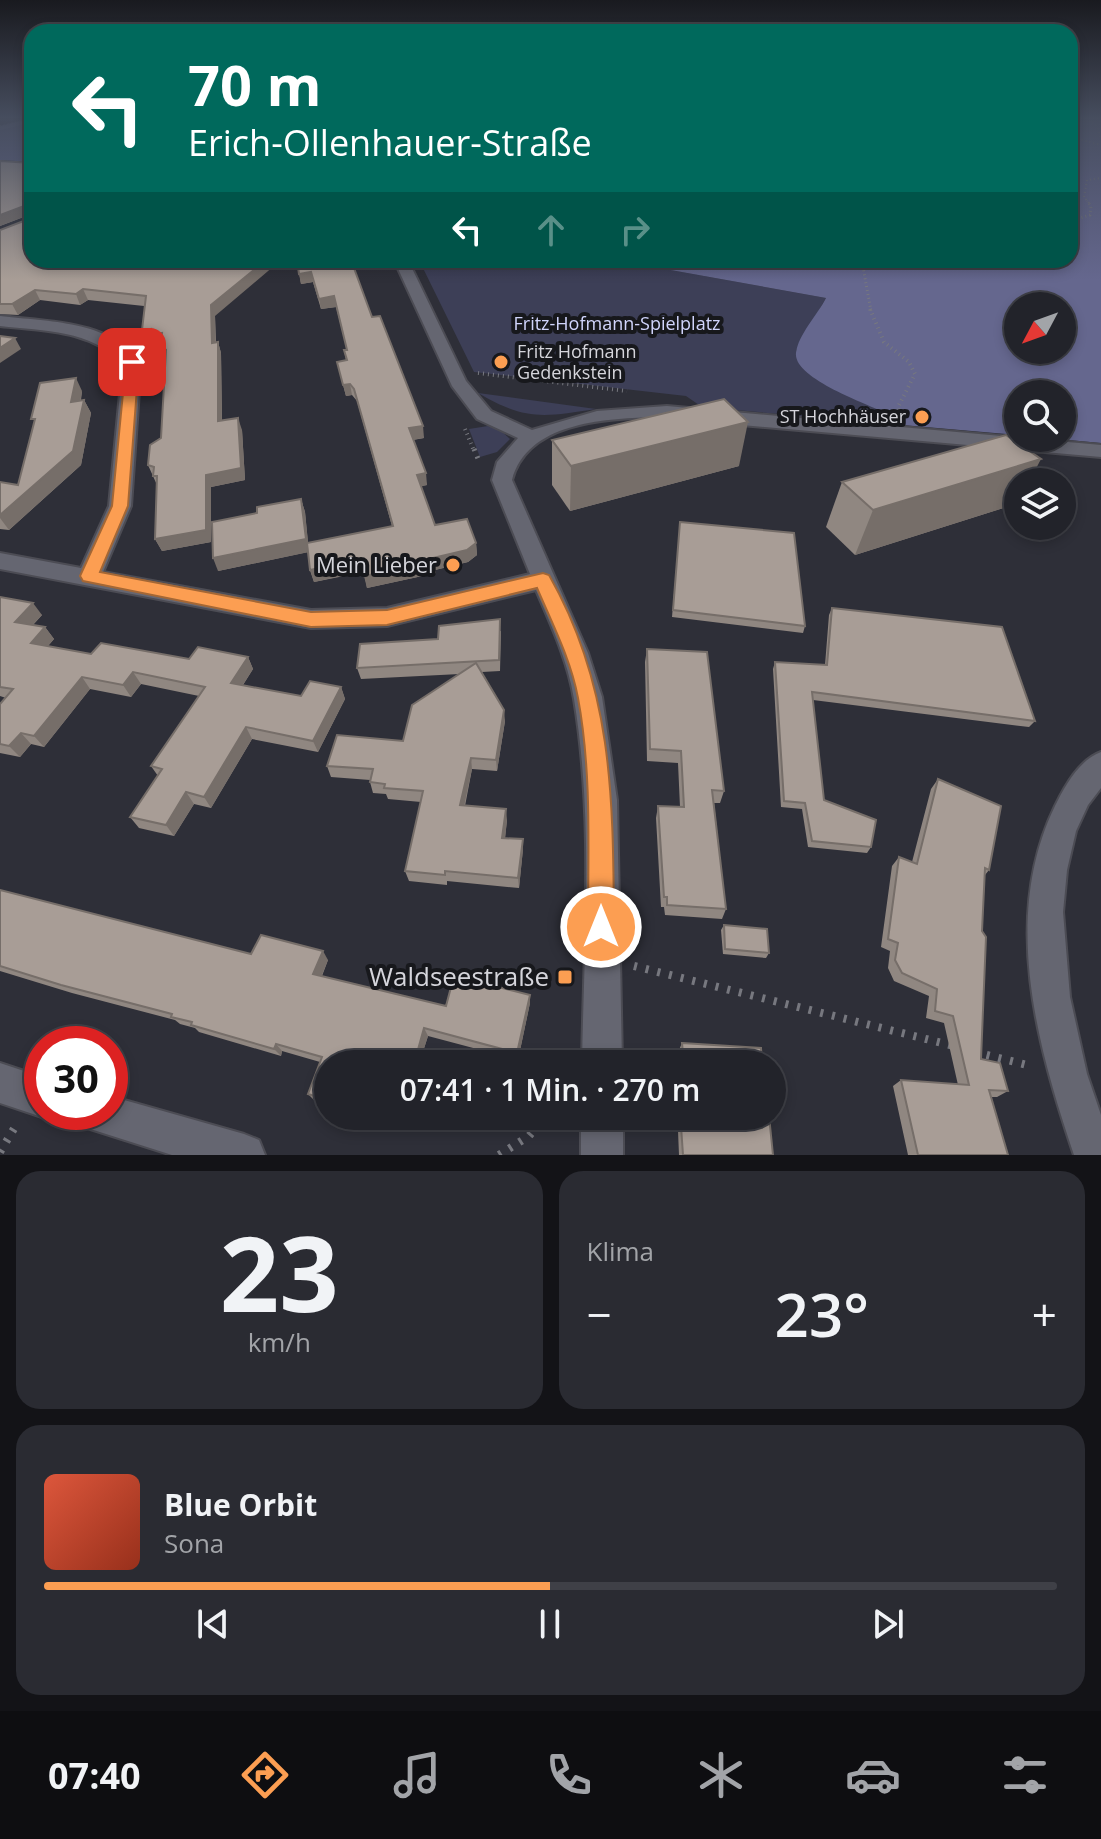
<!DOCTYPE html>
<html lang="de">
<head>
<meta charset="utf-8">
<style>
  body { margin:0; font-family:"Open Sans",sans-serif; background:#2a2b32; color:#f1f3f6; height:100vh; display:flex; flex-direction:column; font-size:30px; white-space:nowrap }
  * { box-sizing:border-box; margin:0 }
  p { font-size:26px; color:#a2a4a8 }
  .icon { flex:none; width:44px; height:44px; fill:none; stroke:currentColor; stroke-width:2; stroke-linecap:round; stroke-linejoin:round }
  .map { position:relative; height:1155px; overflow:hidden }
  .panel { display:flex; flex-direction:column; gap:16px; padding:16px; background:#131317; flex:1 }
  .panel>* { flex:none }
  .hud { position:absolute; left:24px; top:24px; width:1054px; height:244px; border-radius:24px; box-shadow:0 4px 12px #0003,0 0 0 2px #3f4047; background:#00695c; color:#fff; overflow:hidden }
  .needle { width:52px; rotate:229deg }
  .tools { position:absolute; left:1004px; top:292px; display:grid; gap:16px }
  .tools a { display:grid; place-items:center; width:72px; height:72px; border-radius:50%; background:#22232a; box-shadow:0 4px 12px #0003,0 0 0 2px #3f4047; font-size:40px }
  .speed { position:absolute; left:24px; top:1026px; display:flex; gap:16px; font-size:40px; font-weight:700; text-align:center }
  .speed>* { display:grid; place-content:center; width:104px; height:104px; border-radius:50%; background:#22232a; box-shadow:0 4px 12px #0003,0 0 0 2px #3f4047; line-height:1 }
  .speed .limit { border:12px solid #d22; background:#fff; color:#111 }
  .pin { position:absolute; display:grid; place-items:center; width:68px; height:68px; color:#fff; margin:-34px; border-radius:16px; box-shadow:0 4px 12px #0006 }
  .me { position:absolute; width:88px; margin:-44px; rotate:0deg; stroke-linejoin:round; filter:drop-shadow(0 0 6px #0008) }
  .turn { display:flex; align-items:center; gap:28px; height:168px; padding:0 32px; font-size:36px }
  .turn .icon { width:104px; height:104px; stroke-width:2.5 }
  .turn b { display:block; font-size:56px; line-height:68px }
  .lanes { display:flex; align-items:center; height:76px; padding:0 32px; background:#0003; justify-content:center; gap:40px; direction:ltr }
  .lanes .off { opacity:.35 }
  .big { font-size:60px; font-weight:600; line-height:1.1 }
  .panel .card { flex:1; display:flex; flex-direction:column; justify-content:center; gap:12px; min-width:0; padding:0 28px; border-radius:24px; background:#2a2b32 }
  .panel .dial { align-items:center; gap:0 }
  .dial b { font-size:104px; line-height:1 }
  .song { display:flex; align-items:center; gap:24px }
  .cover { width:96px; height:96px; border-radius:12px; background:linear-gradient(135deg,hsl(10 70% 55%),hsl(10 70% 35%)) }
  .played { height:8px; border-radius:4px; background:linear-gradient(90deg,#fc9e52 50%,#3f4047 50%) }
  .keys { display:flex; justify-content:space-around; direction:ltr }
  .heat { display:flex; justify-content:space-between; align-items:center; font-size:44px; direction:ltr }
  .panel .tiles { flex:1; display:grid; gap:16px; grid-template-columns:1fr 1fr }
  .card:last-child { grid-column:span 2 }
  .trip { position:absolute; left:314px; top:1050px; width:472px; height:80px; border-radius:40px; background:#22232a; box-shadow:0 4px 12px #0003,0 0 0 2px #3f4047; font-weight:600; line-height:80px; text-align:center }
  .menu { display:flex; height:128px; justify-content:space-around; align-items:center; background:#0e0e11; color:#a2a4a8 }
  .menu .icon { width:56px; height:56px }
  .menu .active { color:#fc9e52 }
  .menu b { font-size:36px; color:#f1f3f6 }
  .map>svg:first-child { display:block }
  .green { fill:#3d3f57 }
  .forest { fill:#65678e; fill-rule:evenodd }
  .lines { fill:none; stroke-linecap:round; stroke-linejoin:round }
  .stream { stroke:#7679a1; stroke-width:4 }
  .street-casing { stroke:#4c4c54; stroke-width:4 }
  .path-far4 { stroke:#77787f; stroke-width:2; stroke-dasharray:1 3; stroke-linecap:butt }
  .path-far3 { stroke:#77787f; stroke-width:3; stroke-dasharray:1 3; stroke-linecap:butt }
  .path-far2 { stroke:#77787f; stroke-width:4; stroke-dasharray:1 4; stroke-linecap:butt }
  .path-far1 { stroke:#77787f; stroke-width:5; stroke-dasharray:2 6; stroke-linecap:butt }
  .path { stroke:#77787f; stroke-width:8; stroke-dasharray:3 9; stroke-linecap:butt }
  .street { fill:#656671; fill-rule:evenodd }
  .wall { fill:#908781 }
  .shaded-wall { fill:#766e69 }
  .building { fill:#a89d96; stroke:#766e69; stroke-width:2 }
  .route { fill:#fc9e52; stroke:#a46735; stroke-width:2 }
  .poi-dot { fill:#fc9e52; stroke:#17181c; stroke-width:3 }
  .labels { text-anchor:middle; stroke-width:8; stroke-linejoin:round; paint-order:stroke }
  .far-park-label { font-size:18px; fill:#d1d5fc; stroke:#17181c }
  .far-poi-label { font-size:18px; fill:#d5d5db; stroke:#17181c; text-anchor:start }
  .poi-label { font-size:22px; fill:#d5d5db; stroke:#17181c; text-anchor:end }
  .near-poi-label { font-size:26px; fill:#d5d5db; stroke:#17181c; text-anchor:end }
</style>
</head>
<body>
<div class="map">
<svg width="1101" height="1155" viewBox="0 0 1101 1155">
  <rect width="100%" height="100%" fill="#2e2f38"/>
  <g class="green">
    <polygon points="419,260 631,260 637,264 826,298 796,350 809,374 887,413 891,424 702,407 686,396 474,372"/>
    <path d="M478 393 596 409C543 417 526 421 478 393Z"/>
    <polygon points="488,426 499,429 510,439 497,452 480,457 469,429"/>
  </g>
  <g class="forest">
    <path d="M1070 118H1101V443L1047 438H1062V394H1018V435L891 424 886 413C867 404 793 378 796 353 798 335 818 314 826 298L637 264 631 260H1070ZM1018 306H1062V350H1018Z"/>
    <polygon points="32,119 32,162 0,160 0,127"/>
  </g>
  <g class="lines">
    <polyline class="stream" points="0,128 32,120"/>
    <defs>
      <g id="street">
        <path d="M394 260H408L466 381 491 411 532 430 597 411 667 406 1101 445V457L652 417C602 419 527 423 512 480L588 653 602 697 617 800 622 1064H582C584 943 594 819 574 699 568 661 551 625 536 590L387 626 311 628 0 569V553L81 568 109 506 123 363C89 330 46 331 0 326V316C49 322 108 320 141 362L131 506 103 572 311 610 387 608 530 574 492 480 497 462 518 438 477 419 452 386Z"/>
        <path d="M1101 752V788L1088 805 1076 831 1067 870 1063 912 1070 997 1087 1074 1101 1115V1155H1074C1037 1045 1001 917 1055 806 1065 786 1079 760 1101 752Z"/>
        <polygon points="0,1063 42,1077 42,1112 55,1112 42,1117 0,1103"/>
        <polygon points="110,1096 244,1134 259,1140 265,1155 172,1155 81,1126 74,1112 110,1112"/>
        <rect x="581" y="1116" width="42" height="39"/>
      </g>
    </defs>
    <use href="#street" class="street-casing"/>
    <g class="path-far4">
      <polyline points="1086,118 1097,126 1101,139"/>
      <polyline points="0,126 32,118"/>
      <polyline points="1070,137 1101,145"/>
      <polyline points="1089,203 1084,197 1087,180 1101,178"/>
    </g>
    <g class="path-far3">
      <polyline points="1070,221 1090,215 1091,206 1087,201"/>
      <polyline points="854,260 863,267"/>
      <polyline points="868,260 863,267 871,311"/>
    </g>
    <g class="path-far2">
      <polyline points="870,309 884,342 909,362 915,374 898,407 899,412"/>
      <polyline points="478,373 627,391"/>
      <polyline points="465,429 474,451"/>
    </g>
    <polyline class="path-far1" points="474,449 479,461 482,461"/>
    <g class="path">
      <polyline points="634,966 954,1046"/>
      <polyline points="975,1052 1031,1066"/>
      <polyline points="0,1152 18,1122"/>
      <polyline points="499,1155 529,1136 546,1116"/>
    </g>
    <use href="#street" class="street"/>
  </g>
  <g class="wall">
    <polygon points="0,161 215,316 216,342 218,342 221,353 222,421 242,430 245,480 211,487 211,542 162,551 155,539 157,485 148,465 161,438 166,362 160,351 161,345 154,346 152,340 146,341 144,306 88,300 80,305 40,300 18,315 0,314 0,230 29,219 29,215 0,226"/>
    <polygon points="297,260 369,260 369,262 360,263 361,267 354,268 372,317 424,438 413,440 427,485 421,486 435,525 476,543 477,555 468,562 435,570 436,573 367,588 364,572 314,582 310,570 308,552 218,571 257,513 301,499 305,512 308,543 392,526 357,401 352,395 346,396 337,362 346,360 344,350 347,350 336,307 321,309 313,282 301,284"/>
    <polygon points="82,391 81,400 84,400 91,413 81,465 9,530 0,529 0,482 18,485"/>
    <polygon points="552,440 739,466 570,511 552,485"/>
    <polygon points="842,482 1029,482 1016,504 855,555 826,527"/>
    <polygon points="680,522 805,626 803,633 672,617"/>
    <polygon points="0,597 42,615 33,625 45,627 54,639 48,646 91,654 189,659 248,657 253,669 243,685 301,696 341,687 345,699 318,752 252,739 211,808 194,804 174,836 139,828 130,817 158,776 151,766 199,696 141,684 131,697 90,689 44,747 31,744 20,757 0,753 0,704 6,698 0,696"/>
    <polygon points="832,608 1035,721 1029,727 813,700 824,800 871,847 867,853 808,847 802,809 781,807 773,669 775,662 825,665 829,615"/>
    <polygon points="501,631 500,671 482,672 505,721 497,771 472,769 465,806 507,820 505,838 523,849 519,888 447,881 447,885 409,881 405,871 421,802 388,799 386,794 373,793 370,782 370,780 331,777 327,766 403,741 460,674 361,679 357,668 438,639"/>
    <polygon points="647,649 724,791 720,803 714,803 726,909 722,919 665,915 664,907 661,907 656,818 658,806 680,807 678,763 647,761 645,662"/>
    <polygon points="938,779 989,870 985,875 982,931 981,1059 1008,1091 997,1097 991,1097 1008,1155 908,1155 893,1086 901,1080 958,1085 944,1023 926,1018 929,996 894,981 888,968 890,951 881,947 892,866 899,857 912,862 931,789"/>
    <polygon points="0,890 251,954 328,960 322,976 446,1006 530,995 530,1003 518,1060 428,1036 419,1064 328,1064 328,1105 314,1100 308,1094 320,1062 282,1051 281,1056 199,1032 195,1028 180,1024 175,1020 72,993 0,971"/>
    <polygon points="724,925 769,953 766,958 723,954 721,930"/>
    <polygon points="682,1043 762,1064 680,1064 679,1050"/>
    <polygon points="337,1116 359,1116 357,1122"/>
    <polygon points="683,1116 769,1116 773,1155 679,1155 678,1131 681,1126 684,1126"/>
  </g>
  <g class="shaded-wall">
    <polygon points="27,205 31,214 0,226 0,215"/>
    <polygon points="266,260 281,260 215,316 216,354 212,343 211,305"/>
    <polygon points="350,260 369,260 369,262 360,263 361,267 352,268"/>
    <polygon points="311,272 313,282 301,284 299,274"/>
    <polygon points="83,289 88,300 80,305 76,294"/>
    <polygon points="35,290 40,300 18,315 12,304"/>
    <polygon points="334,296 336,307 321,309 319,299"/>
    <polygon points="151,329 162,333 166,344 154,346 152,340 146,341 142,330"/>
    <polygon points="15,338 21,349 0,363 0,348"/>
    <polygon points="218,342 221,353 222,433 218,421"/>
    <polygon points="166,350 171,362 165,362 160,351"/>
    <polygon points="76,378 82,391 78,415 71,402"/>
    <polygon points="350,384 352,395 346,396 343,385"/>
    <polygon points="84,400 91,413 81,465 9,530 0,518 0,515"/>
    <polygon points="238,418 242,430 245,480 211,487 211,542 162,551 155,539 206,475"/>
    <polygon points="748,422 739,466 570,511 571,466"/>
    <polygon points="423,426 424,438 411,440 409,428"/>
    <polygon points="1041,459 1029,482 1018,482 1018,501 1016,504 855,555 873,510"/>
    <polygon points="426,473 427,485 419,487 417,475"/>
    <polygon points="301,499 305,512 309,552 218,571 213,558"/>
    <polygon points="476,543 477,555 468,562 435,570 436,573 367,588 364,576 433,558"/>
    <polygon points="361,559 364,571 314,582 310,570"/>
    <polygon points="33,603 42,615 24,634 15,622"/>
    <polygon points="45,627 54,639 40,655 31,643"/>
    <polygon points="248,657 253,669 237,694 231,683"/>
    <polygon points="133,672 141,684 131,697 123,685"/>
    <polygon points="82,677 90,689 44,747 34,736"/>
    <polygon points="341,687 345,699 318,752 313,741"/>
    <polygon points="504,710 505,721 497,771 496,760"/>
    <polygon points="246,727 252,739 211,808 204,797"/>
    <polygon points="21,733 31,744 20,757 9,746"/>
    <polygon points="471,758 472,769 462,816 460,805"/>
    <polygon points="186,792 194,804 174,836 166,825"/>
    <polygon points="506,809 507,820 504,848 502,838"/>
    <polygon points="523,839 523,849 519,888 518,878"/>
    <polygon points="323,951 328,960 319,982 313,974"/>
    <polygon points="530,995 530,1003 518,1060 517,1053"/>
    <polygon points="424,1028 428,1036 419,1064 414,1064"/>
    <polygon points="276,1044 282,1051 281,1056 274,1049"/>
    <polygon points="352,1116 359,1116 357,1122"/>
  </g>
  <g class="building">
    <polygon points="0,161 32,163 32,260 266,260 211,305 212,343 218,342 218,421 238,418 241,468 206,475 206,530 155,539 157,476 153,476 154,467 148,465 150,445 161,438 166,350 160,351 162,333 150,335 151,329 142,330 146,296 83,289 76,294 35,290 12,304 0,304 0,230 29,219 31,208 27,205 0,215"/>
    <polygon points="297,260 351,260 372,317 380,316 423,426 409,428 426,473 417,475 435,525 467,519 476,543 467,550 433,558 434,561 364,576 361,559 310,570 307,543 393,526 354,389 350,384 343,385 337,362 347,360 344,350 347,350 334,296 319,299 311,272 299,274"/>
    <polygon points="0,336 15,338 0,348"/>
    <polygon points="76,378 71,402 84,400 73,451 0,515 0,482 18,485 35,419 31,419 40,383"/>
    <polygon points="724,399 748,422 571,466 552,440"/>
    <polygon points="1006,435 1041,459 873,510 842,482"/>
    <polygon points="301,499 306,539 213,558 212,522 257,513 257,507"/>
    <polygon points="680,522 794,533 805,626 673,610"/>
    <polygon points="0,597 33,603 15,622 45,627 31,643 91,654 101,643 189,659 198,647 248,657 231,683 301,696 310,681 341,687 313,741 246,727 204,797 186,792 166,825 130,817 162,769 151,766 205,687 133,672 123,685 82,677 34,736 21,733 9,746 0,744 0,704 13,689 0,687"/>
    <polygon points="832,608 1002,627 1035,721 812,692 824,800 876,820 871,847 812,841 805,803 784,801 775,662 827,665"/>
    <polygon points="500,619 499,660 357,668 360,644 438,639 439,626"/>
    <polygon points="647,649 707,652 724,791 712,790 726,909 667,905 667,897 664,897 658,806 684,807 681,751 650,749"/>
    <polygon points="476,663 504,710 496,760 471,758 460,805 506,809 502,838 523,839 518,878 445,871 445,875 405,871 423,791 384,788 385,784 370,782 373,769 327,766 337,735 403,741 412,705"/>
    <polygon points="938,779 1001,806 989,870 985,868 982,931 986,937 981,1059 1000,1063 1008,1091 989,1090 1008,1155 918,1155 901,1080 969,1085 953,1016 935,1011 937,989 902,973 895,960 898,943 888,939 899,857 917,864"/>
    <polygon points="0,890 251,954 261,935 323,951 313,974 446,1006 454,976 530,995 517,1053 424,1028 414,1064 328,1064 328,1100 308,1094 322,1057 276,1044 274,1049 191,1025 192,1022 171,1017 172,1014 61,985 0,966"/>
    <polygon points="724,925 767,929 769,953 725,949"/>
    <polygon points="682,1043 761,1048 762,1064 684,1064"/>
    <polygon points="687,1116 769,1116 773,1155 683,1155 681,1126 688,1127"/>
  </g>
  <linearGradient id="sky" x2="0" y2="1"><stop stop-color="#191a1f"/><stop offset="0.42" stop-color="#464d5e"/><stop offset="1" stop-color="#464d5e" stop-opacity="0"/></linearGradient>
  <rect width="1101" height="280" fill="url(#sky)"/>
  <path class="route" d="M132 358 139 362 128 506 100 572 311 612 387 610 543 573 549 575C614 689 613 801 614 927L610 936 601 940 592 936 588 927C588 851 592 773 578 698 571 660 552 623 537 588L387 625 311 627 83 581 80 576 112 506 126 362Z"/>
  <g class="poi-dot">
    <circle cx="501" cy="362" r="8"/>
    <circle cx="922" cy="417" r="8"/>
    <circle cx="453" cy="565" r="8"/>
    <rect x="557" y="969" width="16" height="16" rx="4"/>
  </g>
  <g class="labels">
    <g class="far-park-label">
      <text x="617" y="330">Fritz-Hofmann-Spielplatz</text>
    </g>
    <g class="far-poi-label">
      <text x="517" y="358">Fritz Hofmann<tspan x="517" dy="21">Gedenkstein</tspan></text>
      <text x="906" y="423" text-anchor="end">ST Hochhäuser</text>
    </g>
    <g class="poi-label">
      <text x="437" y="573">Mein Lieber</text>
    </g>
    <g class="near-poi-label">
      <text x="549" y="986">Waldseestraße</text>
    </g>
  </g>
</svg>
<div class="tools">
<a><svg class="needle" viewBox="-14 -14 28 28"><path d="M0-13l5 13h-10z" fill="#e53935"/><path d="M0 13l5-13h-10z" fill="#a2a4a8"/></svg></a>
<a><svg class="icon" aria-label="search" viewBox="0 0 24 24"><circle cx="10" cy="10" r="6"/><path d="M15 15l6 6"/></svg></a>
<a><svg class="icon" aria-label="layers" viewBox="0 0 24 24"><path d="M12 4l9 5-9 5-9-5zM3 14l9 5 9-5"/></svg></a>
</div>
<div class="speed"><div class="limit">30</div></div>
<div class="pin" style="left:132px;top:362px;background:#d93025"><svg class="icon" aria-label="arrive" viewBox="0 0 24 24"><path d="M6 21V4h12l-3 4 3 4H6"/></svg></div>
<svg class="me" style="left:601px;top:927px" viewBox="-20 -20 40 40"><circle r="17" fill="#fc9e52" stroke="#fff" stroke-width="3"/><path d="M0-11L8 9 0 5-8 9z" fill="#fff"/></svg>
<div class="trip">07:41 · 1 Min. · 270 m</div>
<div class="hud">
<div class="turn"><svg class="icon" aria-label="left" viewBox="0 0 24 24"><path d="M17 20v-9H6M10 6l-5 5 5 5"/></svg><div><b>70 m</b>Erich-Ollenhauer-Straße</div></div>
<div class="lanes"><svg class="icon" aria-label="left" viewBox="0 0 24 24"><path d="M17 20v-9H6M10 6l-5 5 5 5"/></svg><svg class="icon off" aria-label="ahead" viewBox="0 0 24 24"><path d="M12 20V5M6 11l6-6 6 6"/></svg><svg class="icon off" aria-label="right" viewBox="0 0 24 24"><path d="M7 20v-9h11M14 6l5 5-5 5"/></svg></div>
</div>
</div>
<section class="panel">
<div class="tiles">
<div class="card dial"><b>23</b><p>km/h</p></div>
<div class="card"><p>Klima</p>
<div class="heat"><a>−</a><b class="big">23°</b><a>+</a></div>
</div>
<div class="card">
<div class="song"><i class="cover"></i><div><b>Blue Orbit</b><p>Sona</p></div></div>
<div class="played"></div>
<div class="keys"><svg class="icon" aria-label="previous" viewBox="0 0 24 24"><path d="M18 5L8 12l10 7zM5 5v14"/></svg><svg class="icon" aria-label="pause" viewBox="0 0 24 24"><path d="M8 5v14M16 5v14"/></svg><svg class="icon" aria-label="next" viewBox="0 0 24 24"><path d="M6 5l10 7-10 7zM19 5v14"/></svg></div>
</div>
</div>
</section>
<nav class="menu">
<b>07:40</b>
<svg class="icon active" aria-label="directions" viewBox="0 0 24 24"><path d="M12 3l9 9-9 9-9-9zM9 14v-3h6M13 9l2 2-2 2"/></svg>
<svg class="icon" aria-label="music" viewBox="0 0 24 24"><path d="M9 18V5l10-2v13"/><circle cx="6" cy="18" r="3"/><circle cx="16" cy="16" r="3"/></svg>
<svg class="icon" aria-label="phone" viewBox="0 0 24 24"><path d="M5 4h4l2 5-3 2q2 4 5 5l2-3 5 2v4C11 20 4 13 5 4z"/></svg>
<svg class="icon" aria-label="climate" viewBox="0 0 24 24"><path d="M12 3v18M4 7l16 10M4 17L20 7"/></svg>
<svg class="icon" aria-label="car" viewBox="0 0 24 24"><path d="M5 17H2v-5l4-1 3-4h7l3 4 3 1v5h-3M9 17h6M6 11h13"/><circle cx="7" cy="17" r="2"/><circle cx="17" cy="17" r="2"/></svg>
<svg class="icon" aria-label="filters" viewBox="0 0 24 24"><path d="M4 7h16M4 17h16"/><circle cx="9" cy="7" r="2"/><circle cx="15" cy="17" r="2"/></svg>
</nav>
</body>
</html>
